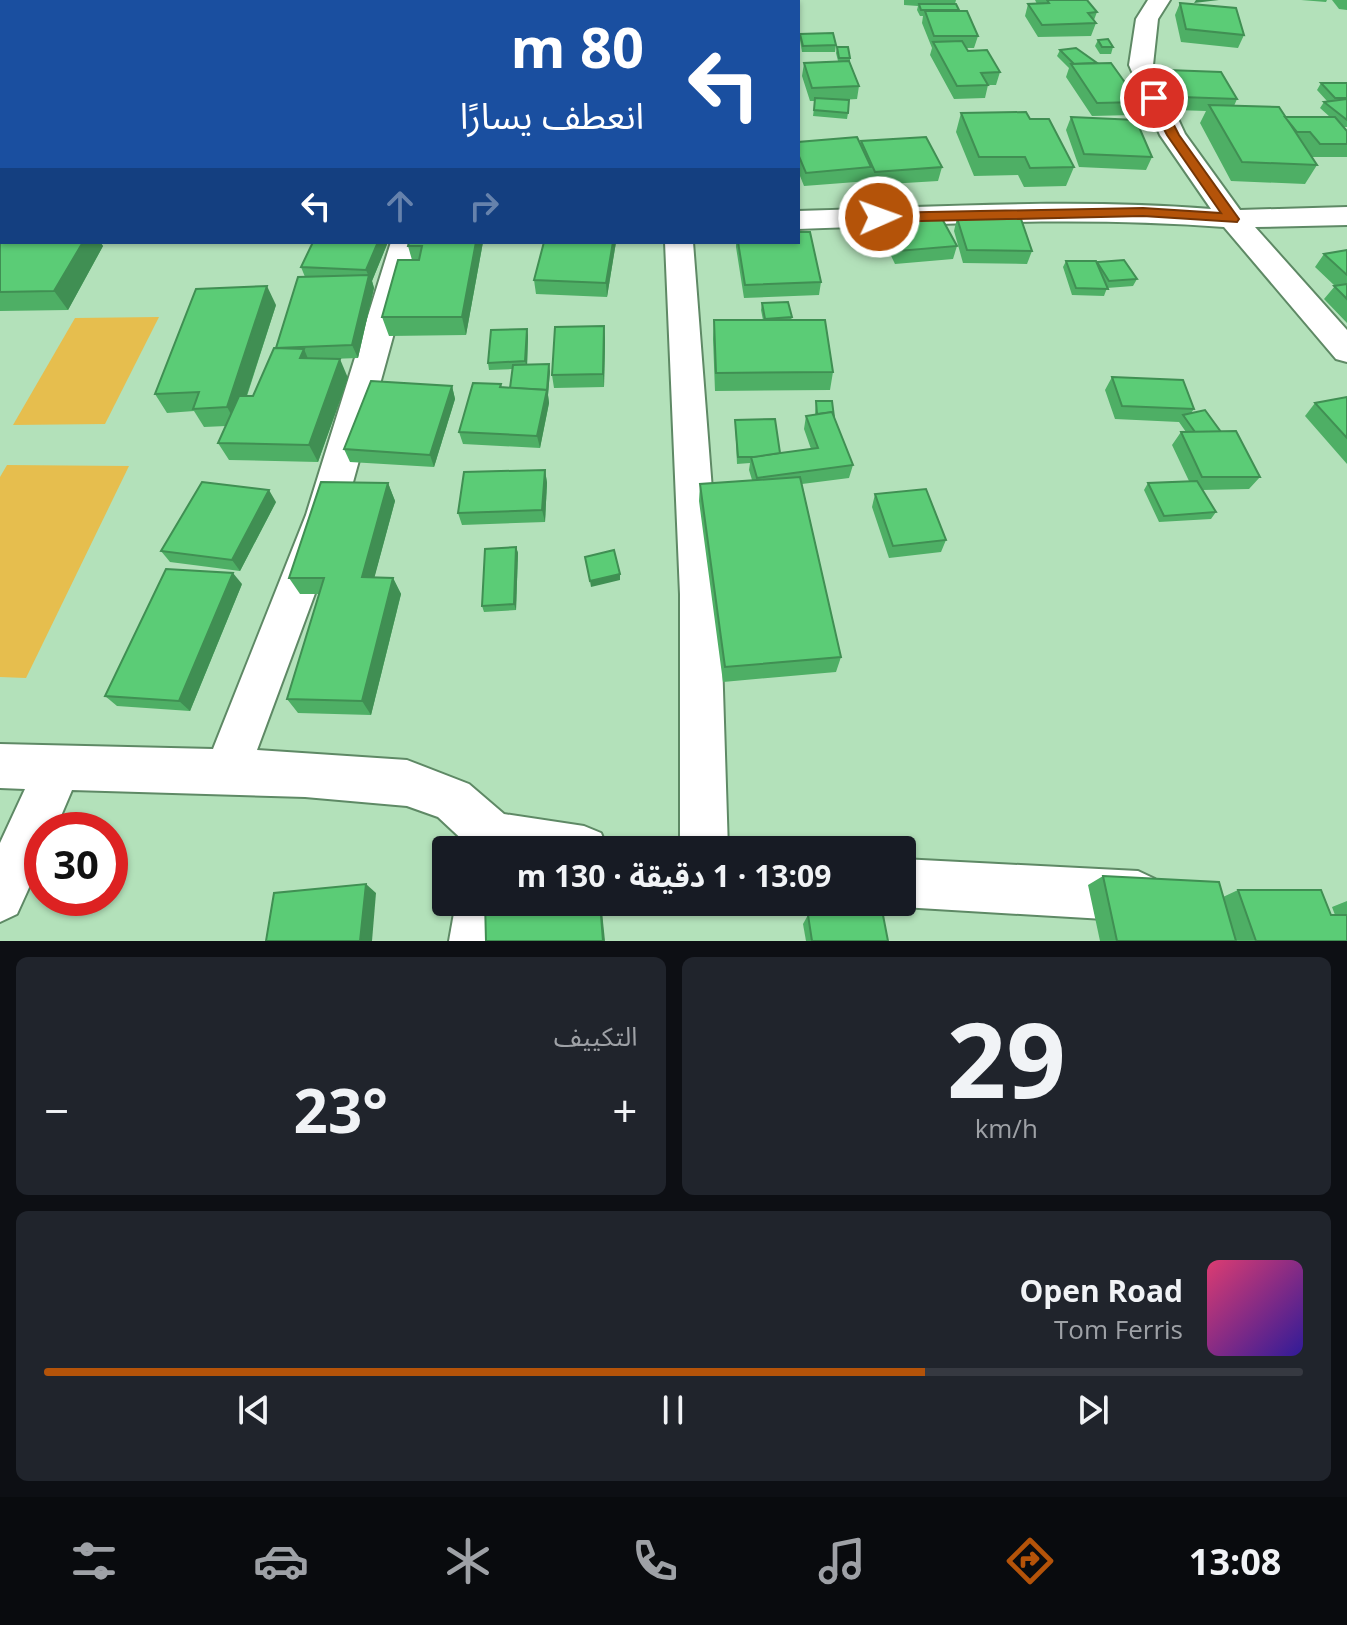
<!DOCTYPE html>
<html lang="ar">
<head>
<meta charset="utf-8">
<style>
  body { margin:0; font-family:"Open Sans","Noto Sans Arabic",sans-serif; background:#20242c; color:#f1f3f6; direction:rtl; height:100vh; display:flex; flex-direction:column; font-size:30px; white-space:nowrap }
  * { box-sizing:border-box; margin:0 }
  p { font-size:26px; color:#9ea1a6 }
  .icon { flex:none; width:44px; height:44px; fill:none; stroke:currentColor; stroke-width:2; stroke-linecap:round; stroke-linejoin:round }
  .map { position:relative; height:941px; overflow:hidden; direction:ltr }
  .details { display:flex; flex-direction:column; gap:16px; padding:16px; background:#0d0f14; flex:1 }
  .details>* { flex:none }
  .top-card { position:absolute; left:0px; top:0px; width:800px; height:244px; box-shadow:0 2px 6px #0004; direction:rtl; background:#1a4fa0; color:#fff; overflow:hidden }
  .speed { position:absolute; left:24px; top:812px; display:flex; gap:16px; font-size:40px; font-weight:700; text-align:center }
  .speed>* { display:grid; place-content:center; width:104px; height:104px; border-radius:50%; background:#171b24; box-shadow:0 2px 6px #0004; line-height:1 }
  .speed .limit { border:12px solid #d22; background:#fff; color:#111 }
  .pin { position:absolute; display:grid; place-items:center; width:68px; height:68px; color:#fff; margin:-34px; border:4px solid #fff; border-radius:50%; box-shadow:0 2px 8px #0007 }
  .me { position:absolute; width:88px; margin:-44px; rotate:88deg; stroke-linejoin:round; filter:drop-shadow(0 0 6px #0008) }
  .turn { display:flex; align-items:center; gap:28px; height:168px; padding:0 24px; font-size:36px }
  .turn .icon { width:104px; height:104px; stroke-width:2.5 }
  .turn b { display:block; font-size:56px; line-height:68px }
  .lanes { display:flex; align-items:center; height:76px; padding:0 24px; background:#0003; justify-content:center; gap:40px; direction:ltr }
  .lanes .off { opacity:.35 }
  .big { font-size:60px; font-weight:700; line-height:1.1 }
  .details .tile { flex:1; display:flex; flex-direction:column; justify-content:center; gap:12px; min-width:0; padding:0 28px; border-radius:12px; background:#20242c }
  .details .dial { align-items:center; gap:0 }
  .dial b { font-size:104px; line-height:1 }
  .song { display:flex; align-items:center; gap:24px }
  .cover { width:96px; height:96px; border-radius:12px; background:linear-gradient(135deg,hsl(340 70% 55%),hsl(250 70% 35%)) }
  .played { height:8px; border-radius:4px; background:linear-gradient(90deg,#b45309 70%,#363941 70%) }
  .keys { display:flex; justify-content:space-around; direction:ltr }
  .heat { display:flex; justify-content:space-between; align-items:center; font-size:44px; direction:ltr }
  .details .tiles { flex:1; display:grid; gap:16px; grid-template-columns:1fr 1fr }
  .tile:last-child { grid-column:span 2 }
  .trip { position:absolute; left:432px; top:836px; width:484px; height:80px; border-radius:8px; background:#171b24; box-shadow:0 2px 6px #0004; font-weight:700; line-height:80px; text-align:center; direction:rtl }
  .dock { display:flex; height:128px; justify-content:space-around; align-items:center; background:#090b0e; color:#9ea1a6 }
  .dock .icon { width:56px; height:56px }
  .dock .selected { color:#b45309 }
  .dock b { font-size:36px; color:#f1f3f6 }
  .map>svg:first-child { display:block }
  .green { fill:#e6be4e }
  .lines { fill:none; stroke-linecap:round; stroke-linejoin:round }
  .minor-casing { stroke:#5e8965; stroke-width:4 }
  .tertiary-casing { stroke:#5e8965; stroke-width:4 }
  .minor { fill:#fff; fill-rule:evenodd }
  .tertiary { fill:#fff; fill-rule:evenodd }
  .wall { fill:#4eaf65 }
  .shaded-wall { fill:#408f53 }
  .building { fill:#5bcc76; stroke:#408f53; stroke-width:2 }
  .route { fill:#b45309; stroke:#753606; stroke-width:2 }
</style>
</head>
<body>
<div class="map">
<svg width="1347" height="941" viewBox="0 0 1347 941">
  <rect width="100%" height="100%" fill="#b3e1ba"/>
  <g class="green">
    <polygon points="159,317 105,424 13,425 75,318"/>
    <polygon points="7,465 129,466 26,678 0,677 0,477"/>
  </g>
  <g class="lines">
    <defs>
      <g id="minor">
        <rect x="646" y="0" width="22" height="2"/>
        <path d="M1148 0H1170L1158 19 1153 65 1185 134 1240 210 1347 207V225L1255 227 1347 330V362L1336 359 1224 227C1082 216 940 224 798 229V211C936 207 1074 198 1211 209L1160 135 1129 65 1136 19Z"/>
        <rect x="0" y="51" width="2" height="14"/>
        <rect x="0" y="214" width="2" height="18"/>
        <polygon points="391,242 419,242 344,515 257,750 407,760 469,784 504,814 584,826 601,833 608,850 467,850 468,845 438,817 407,806 305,797 72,790 55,830 42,830 42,859 17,914 0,922 0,843 25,789 0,788 0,744 213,749 306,515"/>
        <polygon points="665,242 693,242 720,594 728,850 680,850 680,594"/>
        <polygon points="902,859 1138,871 1155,879 1163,896 1155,913 1138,921 902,907 889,902 902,902"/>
        <polygon points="456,902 506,902 499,941 449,941"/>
      </g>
      <g id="tertiary">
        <polygon points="9,0 36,0 8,2"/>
        <polygon points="0,23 2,23 0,42"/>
      </g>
    </defs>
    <use href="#minor" class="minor-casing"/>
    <use href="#tertiary" class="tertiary-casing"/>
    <use href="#minor" class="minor"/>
    <use href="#tertiary" class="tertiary"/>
  </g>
  <g class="wall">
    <polygon points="221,0 220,2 151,2 151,1"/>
    <polygon points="592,0 636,0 636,2 593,2"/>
    <polygon points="904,0 956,0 955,4 978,36 974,48 966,48 968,51 1000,72 996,85 988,85 985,98 954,99 930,55 932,48 922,23 923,16 920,16 917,10 918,6 904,5"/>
    <polygon points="1035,0 1087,0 1097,12 1094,20 1096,23 1091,36 1038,37 1025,16 1028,4 1037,4"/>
    <polygon points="1301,0 1327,0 1326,2"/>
    <polygon points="1332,0 1347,0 1347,10 1339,9"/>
    <polygon points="1180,3 1244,35 1238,48 1181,42 1175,15"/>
    <polygon points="800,34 836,45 835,52 802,52 800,40"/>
    <polygon points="1098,40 1113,47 1111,54 1100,54 1095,46"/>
    <polygon points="837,47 850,58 850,63 859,86 857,99 841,100 848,113 847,119 813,116 815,101 810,101 802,76 804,63 838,61 836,53"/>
    <polygon points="1060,50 1139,102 1133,115 1092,116 1066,77 1069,68 1057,56"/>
    <polygon points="1167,70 1237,99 1234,106 1285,117 1330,117 1320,108 1324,102 1327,101 1317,90 1321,83 1347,83 1347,127 1343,127 1347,131 1347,157 1312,157 1317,165 1305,184 1231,181 1200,123 1206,111 1175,110 1162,83"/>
    <polygon points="961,113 1030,119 1074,167 1066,186 1024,187 1018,175 974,176 956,132"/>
    <polygon points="1071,117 1152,157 1146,170 1079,167 1066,130"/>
    <polygon points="861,141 942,167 938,181 872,185 869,178 869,181 804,186 798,171 798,142 860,145"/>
    <polygon points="2,151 2,185 0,183 0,154"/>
    <polygon points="957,218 1032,251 1027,264 963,263 954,231"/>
    <polygon points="883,220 957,246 953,259 895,264 880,233"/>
    <polygon points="0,230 2,242 100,242 103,246 68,310 0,311"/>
    <polygon points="388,242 372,281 374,288 358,358 331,359 348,378 318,462 229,460 218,443 226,426 204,427 194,411 167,413 155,394 276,305 247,396 253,396 276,348 305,277 301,267"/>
    <polygon points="409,242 483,242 466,335 389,336 382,317 412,260 408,246"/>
    <polygon points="544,242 616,242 607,297 536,294 534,280"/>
    <polygon points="736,242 798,242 821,282 819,295 744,298 736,247"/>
    <polygon points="1347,250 1347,323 1324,299 1335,286 1315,267 1324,254"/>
    <polygon points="1066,261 1096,261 1137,279 1133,286 1107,288 1104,296 1072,295 1063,267"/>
    <polygon points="762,303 792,317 791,320 833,372 830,390 715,391 713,339 714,320 763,320 761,310"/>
    <polygon points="604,326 605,339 604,387 554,388 552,375"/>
    <polygon points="527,329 528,336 527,364 550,371 548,395 549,403 540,448 463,444 459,432 501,384 502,388 510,388 513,369 489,370 488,363"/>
    <polygon points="1112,377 1194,409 1191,413 1221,432 1260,477 1249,489 1202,490 1216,512 1211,519 1159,522 1144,490 1148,483 1189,481 1172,445 1181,432 1186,432 1179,422 1115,419 1105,390"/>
    <polygon points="452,386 455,399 434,467 350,462 344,449"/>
    <polygon points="1347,397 1347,464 1305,416 1315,403"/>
    <polygon points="816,401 834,417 853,465 849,478 802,484 841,657 836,672 723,682 699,501 700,484 752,480 749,470 750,463 737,464 735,420 780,453 811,449 804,429 806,416 815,415"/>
    <polygon points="545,470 547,483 545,522 462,525 458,513"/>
    <polygon points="388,483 395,501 374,578 393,578 401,594 371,715 298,713 287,699 319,594 300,594 289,578"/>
    <polygon points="875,494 946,540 941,552 889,558 872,507"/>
    <polygon points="276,502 240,571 170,562 161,551"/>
    <polygon points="516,547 518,553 516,610 484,612 482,606"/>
    <polygon points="242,584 190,711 117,706 105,696"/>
    <polygon points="1103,876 1223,897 1238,890 1331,915 1335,915 1332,907 1347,901 1347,941 1100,941 1088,885"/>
    <polygon points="808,915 888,941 806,941 803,924"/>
  </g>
  <g class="shaded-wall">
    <polygon points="208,0 221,0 220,2 207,2"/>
    <polygon points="1196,0 1219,0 1194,3"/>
    <polygon points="2,101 2,121 0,123 0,102"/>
    <polygon points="83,242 100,242 103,246 68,310 54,291"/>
    <polygon points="378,242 388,242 372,281 374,288 358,358 352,345 369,277 366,270"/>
    <polygon points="476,242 483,242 466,335 462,317"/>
    <polygon points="613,242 616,242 607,297 606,283"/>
    <polygon points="267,286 276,305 237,425 227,407"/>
    <polygon points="604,326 605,339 604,387 603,374"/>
    <polygon points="527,329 528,336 527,368 525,361"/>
    <polygon points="304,349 312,368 300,358"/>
    <polygon points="340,359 348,378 318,462 309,445"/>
    <polygon points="549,364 550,371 548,395 549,403 540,448 537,436"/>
    <polygon points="452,386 455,399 434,467 430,455"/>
    <polygon points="545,470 547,483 545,522 542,510"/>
    <polygon points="388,483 395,501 370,594 362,577"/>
    <polygon points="269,490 276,502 240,571 232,560"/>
    <polygon points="516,547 518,553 516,610 514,604"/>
    <polygon points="233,573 242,584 190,711 179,701"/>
    <polygon points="620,574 620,580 591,587 590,581"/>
    <polygon points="393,578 401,594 371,715 362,701"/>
    <polygon points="366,884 376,893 372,941 360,941"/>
    <polygon points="600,902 601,902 605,941 603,941"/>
  </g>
  <g class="building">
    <polygon points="151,0 208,0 207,2 197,2 198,1"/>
    <polygon points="287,0 347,0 345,2 286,2"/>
    <polygon points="365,0 388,0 387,2 364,2"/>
    <rect x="421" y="0" width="41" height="2"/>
    <polygon points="1047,0 1087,0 1097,12 1088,13 1096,23 1042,25 1028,4 1049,3"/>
    <polygon points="684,1 737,2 684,2"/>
    <polygon points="1180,3 1236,8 1244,35 1186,29"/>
    <polygon points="919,4 956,4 959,10 921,10"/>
    <polygon points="925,11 967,11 978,36 934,36"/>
    <polygon points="833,33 836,45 803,46 800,34"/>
    <polygon points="1108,39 1113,47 1102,47 1098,40"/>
    <polygon points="962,41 968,51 987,50 1000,72 981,73 988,85 957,86 933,42"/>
    <polygon points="837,47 848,47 850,58 839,58"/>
    <polygon points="1076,48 1097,63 1074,64 1060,50"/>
    <polygon points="849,61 859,86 812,88 804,63"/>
    <polygon points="1111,63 1139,102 1097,103 1071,64"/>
    <polygon points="1167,70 1221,72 1237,99 1181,97"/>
    <polygon points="0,76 2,76 2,101 0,102"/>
    <polygon points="1321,83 1347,83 1347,98 1335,98"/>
    <polygon points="815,98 849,100 848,113 814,110"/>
    <polygon points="1347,99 1347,120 1324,102"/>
    <polygon points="1209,105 1279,107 1317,165 1242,162"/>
    <polygon points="1026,112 1030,119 1049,119 1074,167 1030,168 1025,157 979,157 961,113"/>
    <polygon points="1071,117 1136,120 1152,157 1084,154"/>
    <polygon points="1285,117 1335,117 1347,131 1347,144 1320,144 1310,132 1297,132"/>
    <polygon points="857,137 871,167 806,173 798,154 798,142"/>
    <polygon points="926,137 942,167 875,172 861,141"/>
    <polygon points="2,151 2,167 0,166 0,154"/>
    <polygon points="940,215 957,246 898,251 883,220"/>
    <polygon points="957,218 1021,219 1032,251 967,250"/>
    <polygon points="2,229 2,242 83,242 54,291 0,292 0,230"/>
    <polygon points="798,232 810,232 821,282 745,285 738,242 798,242"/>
    <polygon points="313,242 378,242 366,270 301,267"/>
    <polygon points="409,242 476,242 462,317 382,317 398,260 419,260 422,246 408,246"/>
    <polygon points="544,242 613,242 606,283 534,280"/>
    <polygon points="1347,250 1347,275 1324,254"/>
    <polygon points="1124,260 1137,279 1109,281 1097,262"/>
    <polygon points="1066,261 1096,261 1108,289 1076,288"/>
    <polygon points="369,275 352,345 276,348 298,277"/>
    <polygon points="1347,284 1347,299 1334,286"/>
    <polygon points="267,286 227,407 193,409 199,392 155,394 196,289"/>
    <polygon points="788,302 792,317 765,319 762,303"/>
    <polygon points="714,320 825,320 833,372 716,373"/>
    <polygon points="604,326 603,374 552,375 555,327"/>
    <polygon points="527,329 525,361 488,363 491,330"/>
    <polygon points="274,348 304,349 300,358 340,359 309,445 218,443 239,396 253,396"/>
    <polygon points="549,364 547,390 510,388 513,365"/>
    <polygon points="1112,377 1183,380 1194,409 1122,406"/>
    <polygon points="371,381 452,386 430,455 344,449"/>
    <polygon points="473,383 501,384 500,387 547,390 537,436 459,432"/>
    <polygon points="1347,397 1347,438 1315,403"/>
    <polygon points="816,401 832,401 834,417 832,412 817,414"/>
    <polygon points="1205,410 1221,432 1195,432 1183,415"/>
    <polygon points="832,412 853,465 757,478 751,457 818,448 806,416"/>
    <polygon points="775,419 780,453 754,457 738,457 735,420"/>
    <polygon points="1236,431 1260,477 1202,477 1181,432"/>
    <polygon points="545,470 542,510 458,513 464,472"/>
    <polygon points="800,477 841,657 725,667 700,484"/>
    <polygon points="1197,481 1216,512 1164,516 1148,483"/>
    <polygon points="202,482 269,490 232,560 161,551"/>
    <polygon points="321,482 388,483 362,577 393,578 362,701 287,699 324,578 289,578"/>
    <polygon points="926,489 946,540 893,546 875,494"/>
    <polygon points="516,547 514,604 482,606 485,549"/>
    <polygon points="614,550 620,574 590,581 585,557"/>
    <polygon points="166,569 233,573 179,701 105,696"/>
    <polygon points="1103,876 1219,882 1236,941 1117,941"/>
    <polygon points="366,884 360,941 266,941 274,893"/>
    <polygon points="1238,890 1321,890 1331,915 1347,915 1347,941 1256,941"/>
    <polygon points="485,902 600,902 603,941 486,941"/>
    <polygon points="882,910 888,941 812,941 808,915"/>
  </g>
  <polygon class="route" points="1150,96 1160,98 1179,135 1239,219 1237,222 1143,216 879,222 872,217 879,213 1143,208 1221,213 1167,135 1148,98"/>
</svg>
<div class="speed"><div class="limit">30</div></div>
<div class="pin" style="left:1154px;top:98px;background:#d93025"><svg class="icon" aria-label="arrive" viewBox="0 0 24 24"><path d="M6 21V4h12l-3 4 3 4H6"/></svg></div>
<svg class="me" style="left:879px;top:217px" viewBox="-20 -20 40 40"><circle r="17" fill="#b45309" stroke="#fff" stroke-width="3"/><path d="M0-11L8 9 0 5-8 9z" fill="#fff"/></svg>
<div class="trip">13:09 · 1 دقيقة · 130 m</div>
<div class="top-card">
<div class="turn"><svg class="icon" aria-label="left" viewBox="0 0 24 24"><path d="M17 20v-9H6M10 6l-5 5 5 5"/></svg><div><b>80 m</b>انعطف يسارًا</div></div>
<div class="lanes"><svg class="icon" aria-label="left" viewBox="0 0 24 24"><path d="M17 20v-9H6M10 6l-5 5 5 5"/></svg><svg class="icon off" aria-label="ahead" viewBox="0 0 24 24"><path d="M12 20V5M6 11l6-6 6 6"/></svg><svg class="icon off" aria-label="right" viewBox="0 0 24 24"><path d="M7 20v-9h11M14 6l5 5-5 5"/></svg></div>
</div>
</div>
<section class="details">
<div class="tiles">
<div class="tile dial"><b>29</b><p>km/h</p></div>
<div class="tile"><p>التكييف</p>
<div class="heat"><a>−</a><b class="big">23°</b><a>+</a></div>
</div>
<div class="tile">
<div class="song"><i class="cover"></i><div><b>Open Road</b><p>Tom Ferris</p></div></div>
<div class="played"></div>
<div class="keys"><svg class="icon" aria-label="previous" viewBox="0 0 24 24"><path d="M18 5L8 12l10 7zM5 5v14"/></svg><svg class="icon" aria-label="pause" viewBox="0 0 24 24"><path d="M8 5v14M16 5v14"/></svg><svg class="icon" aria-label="next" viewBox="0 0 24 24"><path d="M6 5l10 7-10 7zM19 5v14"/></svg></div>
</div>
</div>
</section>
<nav class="dock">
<b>13:08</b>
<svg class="icon selected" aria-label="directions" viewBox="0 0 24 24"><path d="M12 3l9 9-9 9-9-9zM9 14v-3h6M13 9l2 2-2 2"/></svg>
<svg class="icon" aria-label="music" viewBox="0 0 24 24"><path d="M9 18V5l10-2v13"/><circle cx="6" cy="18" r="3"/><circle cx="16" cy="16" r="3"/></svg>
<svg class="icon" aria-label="phone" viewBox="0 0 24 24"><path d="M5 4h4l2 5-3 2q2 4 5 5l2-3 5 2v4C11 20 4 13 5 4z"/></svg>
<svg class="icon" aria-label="climate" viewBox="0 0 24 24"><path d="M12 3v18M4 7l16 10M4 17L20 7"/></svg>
<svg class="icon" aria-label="car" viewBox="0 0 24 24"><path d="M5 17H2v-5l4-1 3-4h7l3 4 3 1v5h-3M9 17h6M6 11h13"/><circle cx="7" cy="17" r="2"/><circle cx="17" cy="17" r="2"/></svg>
<svg class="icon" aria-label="filters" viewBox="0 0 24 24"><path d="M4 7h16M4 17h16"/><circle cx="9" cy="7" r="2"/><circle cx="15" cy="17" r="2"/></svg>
</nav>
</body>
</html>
